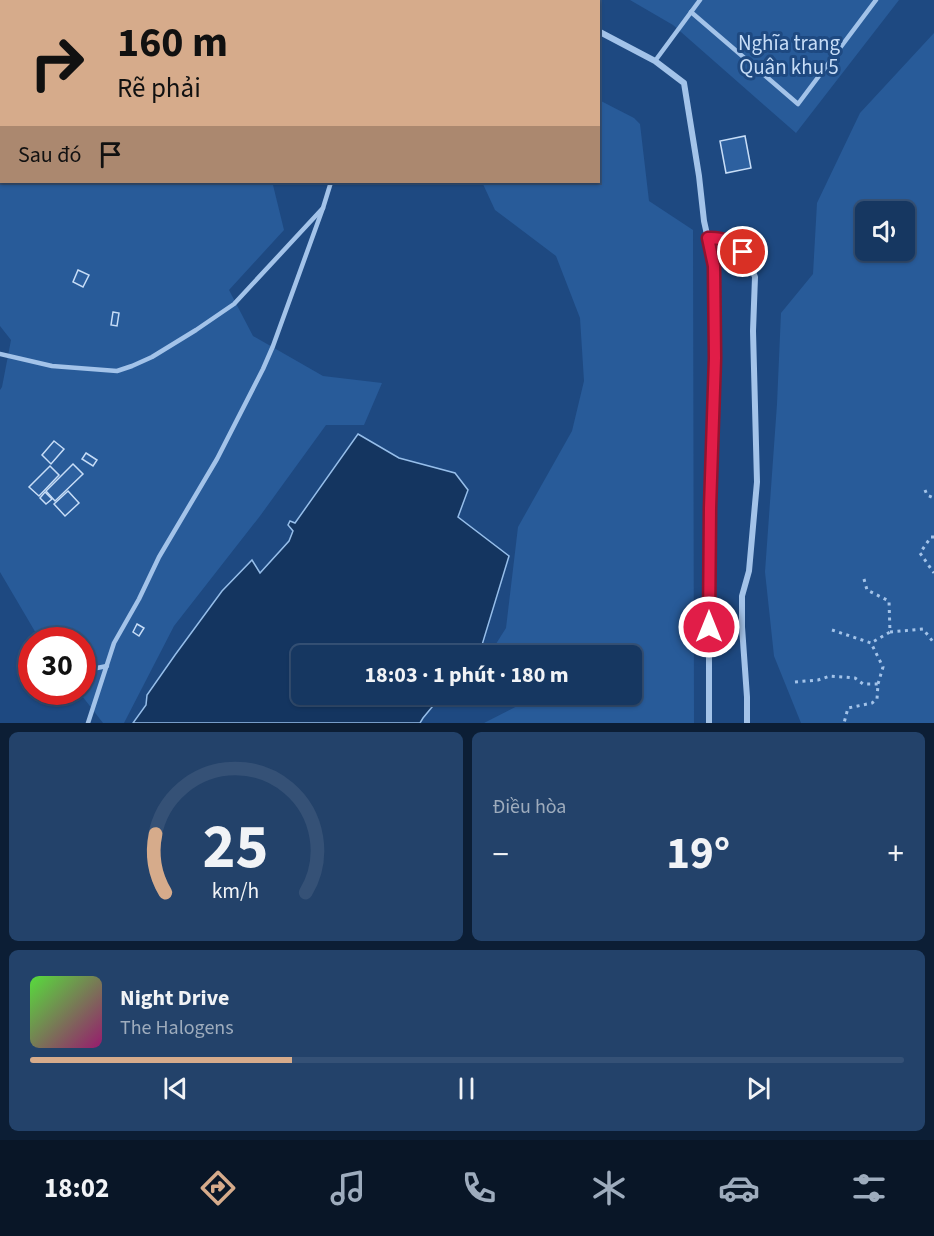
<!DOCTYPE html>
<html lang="vi">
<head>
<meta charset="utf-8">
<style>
  body { margin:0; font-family:"Source Sans 3",sans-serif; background:#23426a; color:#f1f3f6; height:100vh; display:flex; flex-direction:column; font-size:22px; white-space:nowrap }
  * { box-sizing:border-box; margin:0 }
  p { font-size:20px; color:#9eacbd }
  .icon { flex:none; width:33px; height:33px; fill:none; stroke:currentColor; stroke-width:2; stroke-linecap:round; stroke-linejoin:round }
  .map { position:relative; height:723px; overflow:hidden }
  .side { display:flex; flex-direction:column; gap:9px; padding:9px; background:#0c1e35; flex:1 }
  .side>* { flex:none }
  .top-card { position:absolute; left:0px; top:0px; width:600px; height:183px; box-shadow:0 2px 4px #0004,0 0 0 2px #355176; background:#d6ab8b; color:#111; overflow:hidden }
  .buttons { position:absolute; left:855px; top:201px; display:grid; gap:12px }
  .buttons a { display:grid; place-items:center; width:60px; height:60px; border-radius:9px; background:#163761; box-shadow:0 2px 4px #0004,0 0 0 2px #355176; font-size:30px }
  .speed { position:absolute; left:18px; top:627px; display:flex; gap:12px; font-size:30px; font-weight:700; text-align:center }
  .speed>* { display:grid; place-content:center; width:78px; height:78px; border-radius:50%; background:#163761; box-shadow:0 2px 4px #0004,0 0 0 2px #355176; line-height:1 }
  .speed .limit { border:9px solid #d22; background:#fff; color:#111 }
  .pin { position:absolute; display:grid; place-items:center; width:51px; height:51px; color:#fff; margin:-26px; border:3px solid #fff; border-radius:50%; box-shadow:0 2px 6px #0007 }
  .me { position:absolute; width:66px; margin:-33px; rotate:0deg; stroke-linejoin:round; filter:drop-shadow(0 0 4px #0008) }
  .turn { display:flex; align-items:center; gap:21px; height:126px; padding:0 18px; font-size:27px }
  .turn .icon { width:78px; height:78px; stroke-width:2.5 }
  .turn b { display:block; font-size:42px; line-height:51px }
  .then { display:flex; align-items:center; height:57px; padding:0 18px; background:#0003; gap:12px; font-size:22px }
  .big { font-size:45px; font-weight:700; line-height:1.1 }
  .side .widget { flex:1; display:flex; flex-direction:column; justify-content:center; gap:9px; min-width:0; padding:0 21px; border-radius:9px; background:#23426a }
  .side .dial { align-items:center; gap:0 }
  .dial svg { height:156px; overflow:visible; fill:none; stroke:#355176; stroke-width:7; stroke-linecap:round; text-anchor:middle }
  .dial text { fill:#f1f3f6; stroke:none }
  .song { display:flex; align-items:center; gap:18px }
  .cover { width:72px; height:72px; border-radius:9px; background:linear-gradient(135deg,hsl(110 70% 55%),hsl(320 70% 35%)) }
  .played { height:6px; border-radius:3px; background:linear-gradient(90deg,#d6ab8b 30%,#355176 30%) }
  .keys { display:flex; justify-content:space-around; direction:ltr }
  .heat { display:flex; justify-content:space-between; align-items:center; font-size:33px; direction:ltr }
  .side .tiles { flex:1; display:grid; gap:9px; grid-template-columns:1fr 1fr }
  .widget:last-child { grid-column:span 2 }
  .trip { position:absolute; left:291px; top:645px; width:351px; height:60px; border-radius:9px; background:#163761; box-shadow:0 2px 4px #0004,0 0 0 2px #355176; font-weight:700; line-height:60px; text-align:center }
  .dock { display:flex; height:96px; justify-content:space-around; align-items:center; background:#091627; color:#9eacbd }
  .dock .icon { width:42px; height:42px }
  .dock .active { color:#d6ab8b }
  .dock b { font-size:27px; color:#f1f3f6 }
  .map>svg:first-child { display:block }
  .green { fill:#285b99; fill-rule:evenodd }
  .water { fill:#143560; stroke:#96beea; stroke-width:1.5 }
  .building { fill:#2d609f; stroke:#c7ddf7; stroke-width:1.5 }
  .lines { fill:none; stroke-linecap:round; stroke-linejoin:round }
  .path { stroke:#a3c3e9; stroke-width:3; stroke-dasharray:3 4.5; stroke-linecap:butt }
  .lane { stroke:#a3c3e9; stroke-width:4.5 }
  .street { stroke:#a3c3e9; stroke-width:6 }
  .route-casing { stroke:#92132f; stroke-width:15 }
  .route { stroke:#e11d48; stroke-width:10 }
  .labels { text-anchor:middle; stroke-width:6; stroke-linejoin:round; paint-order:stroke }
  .park-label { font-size:21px; fill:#c7ddf7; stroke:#1e4981 }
</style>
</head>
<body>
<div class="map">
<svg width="934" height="723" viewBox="0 0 934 723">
  <rect width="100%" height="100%" fill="#1e4981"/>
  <g class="green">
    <polygon points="630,0 899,0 796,133 673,25"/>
    <polygon points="0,8 1,8 2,182 297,182 295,185 273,185 284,230 229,290 253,336 323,376 382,383 364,425 326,425 260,516 174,626 124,723 103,723 79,692 82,692 82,640 40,640 0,572 0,390 2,387 11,340 0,326"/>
    <path d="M934 33V723H801L774 656 765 572 777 404 781 313 813 274 817 203 860 113ZM866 212H904V250H866Z"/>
    <polygon points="599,100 634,118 640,124 649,201 693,230 694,723 484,723 525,702 525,695 632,694 632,656 489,655 506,628 518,527 572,431 584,381 580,318 556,256 495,210 482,182 598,182"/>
  </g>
  <polygon class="water" points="358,434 399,458 455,473 468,490 458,517 509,556 482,645 474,655 302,656 302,694 442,695 423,718 420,723 133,723 146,705 147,695 175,655 222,591 252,560 260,573 289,541 293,531 288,525 290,521 295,523"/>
  <g class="building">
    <polygon points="745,136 751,168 726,173 720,141"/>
    <polygon points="78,270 89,275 83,287 73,282"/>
    <polygon points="113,312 119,313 117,326 111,325"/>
    <polygon points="54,441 64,449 51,464 42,455"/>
    <polygon points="86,453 97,460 93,466 82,459"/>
    <polygon points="73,464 83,474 55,501 46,491"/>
    <polygon points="50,466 59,475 39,496 29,487"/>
    <polygon points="68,491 79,503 65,516 54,504"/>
    <polygon points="45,492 52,499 46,504 40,498"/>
    <polygon points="137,624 144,628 139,636 133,632"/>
  </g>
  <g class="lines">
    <g class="path">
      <polyline points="925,490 927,495 934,498"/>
      <polyline points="934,537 931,537 920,553 934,573"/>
      <polyline points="864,579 867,590 889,601 890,632 871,643"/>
      <polyline points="832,630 871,643 883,667 878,684"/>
      <polyline points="890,632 923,629 934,643"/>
      <polyline points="795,682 818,680 830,676 855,678 863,684 878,684 877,699 872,703 848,708 844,723"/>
    </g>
    <g class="lane">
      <polyline points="373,2 373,0"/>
      <polyline points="691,12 798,104 876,0"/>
      <polyline points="655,61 700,0"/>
      <polyline points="0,354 52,366 117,371 132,366 152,357 196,330 234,304 323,208 331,182"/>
      <polyline points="82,671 107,666"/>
      <polyline points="30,684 32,684"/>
      <polyline points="88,723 114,643 139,599 159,557 217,459 263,369 273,346 323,208"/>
    </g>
    <g class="street">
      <polyline points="542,0 544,2"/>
      <polyline points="598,31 655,61 684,83 699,176 704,221 714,266 715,358 709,508 709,723"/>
      <polyline points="708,238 717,238 733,242 743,252 750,264 755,277 753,331 757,482 749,571 742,596 742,627 747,697 747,723"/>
    </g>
  </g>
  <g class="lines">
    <defs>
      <path id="route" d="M709 627 710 508 715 358 714 266 708 238C722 237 732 242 743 252"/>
    </defs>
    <use href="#route" class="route-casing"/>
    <use href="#route" class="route"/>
  </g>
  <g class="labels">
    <g class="park-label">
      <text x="789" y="50">Nghĩa trang<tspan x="789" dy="24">Quân khu 5</tspan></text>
    </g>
  </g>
</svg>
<div class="buttons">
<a><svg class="icon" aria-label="sound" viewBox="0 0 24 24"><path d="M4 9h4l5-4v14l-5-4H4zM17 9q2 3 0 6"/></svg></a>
</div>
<div class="speed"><div class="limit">30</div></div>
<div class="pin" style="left:743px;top:252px;background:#d93025"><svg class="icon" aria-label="arrive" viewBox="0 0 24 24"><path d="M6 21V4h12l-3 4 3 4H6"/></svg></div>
<svg class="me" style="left:709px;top:627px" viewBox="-20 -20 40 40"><circle r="17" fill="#e11d48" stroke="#fff" stroke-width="3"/><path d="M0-11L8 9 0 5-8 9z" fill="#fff"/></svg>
<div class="trip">18:03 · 1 phút · 180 m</div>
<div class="top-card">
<div class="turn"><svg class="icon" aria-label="right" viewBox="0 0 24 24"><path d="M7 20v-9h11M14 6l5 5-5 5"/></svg><div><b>160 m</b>Rẽ phải</div></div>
<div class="then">Sau đó<svg class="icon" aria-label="arrive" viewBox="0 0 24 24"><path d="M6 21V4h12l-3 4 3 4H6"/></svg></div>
</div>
</div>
<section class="side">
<div class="tiles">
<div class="widget dial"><svg viewBox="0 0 100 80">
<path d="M14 69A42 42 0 1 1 86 69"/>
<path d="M14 69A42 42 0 0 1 9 39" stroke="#d6ab8b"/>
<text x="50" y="56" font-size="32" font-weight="700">25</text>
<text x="50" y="72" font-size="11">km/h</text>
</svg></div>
<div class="widget"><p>Điều hòa</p>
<div class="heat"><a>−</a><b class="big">19°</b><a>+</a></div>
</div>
<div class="widget">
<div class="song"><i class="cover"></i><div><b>Night Drive</b><p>The Halogens</p></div></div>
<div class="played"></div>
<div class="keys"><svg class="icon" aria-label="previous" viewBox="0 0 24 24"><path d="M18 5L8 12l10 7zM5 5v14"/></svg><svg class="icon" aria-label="pause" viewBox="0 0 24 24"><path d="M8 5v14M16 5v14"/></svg><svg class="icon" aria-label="next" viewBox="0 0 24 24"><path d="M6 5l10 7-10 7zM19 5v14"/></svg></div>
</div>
</div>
</section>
<nav class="dock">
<b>18:02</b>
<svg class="icon active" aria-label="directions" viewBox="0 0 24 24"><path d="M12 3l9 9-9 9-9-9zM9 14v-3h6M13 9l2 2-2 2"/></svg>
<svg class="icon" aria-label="music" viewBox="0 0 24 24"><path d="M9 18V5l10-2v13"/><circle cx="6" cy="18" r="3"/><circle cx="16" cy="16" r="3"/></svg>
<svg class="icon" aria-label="phone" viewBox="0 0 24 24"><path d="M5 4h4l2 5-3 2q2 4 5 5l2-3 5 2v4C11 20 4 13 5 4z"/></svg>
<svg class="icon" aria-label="climate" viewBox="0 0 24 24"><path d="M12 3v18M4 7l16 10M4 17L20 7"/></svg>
<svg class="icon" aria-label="car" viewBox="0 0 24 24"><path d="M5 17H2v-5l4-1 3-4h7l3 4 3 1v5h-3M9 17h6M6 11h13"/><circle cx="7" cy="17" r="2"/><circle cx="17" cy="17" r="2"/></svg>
<svg class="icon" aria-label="filters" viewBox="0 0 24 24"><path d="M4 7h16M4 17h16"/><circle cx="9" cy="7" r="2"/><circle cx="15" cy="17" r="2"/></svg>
</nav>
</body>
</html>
